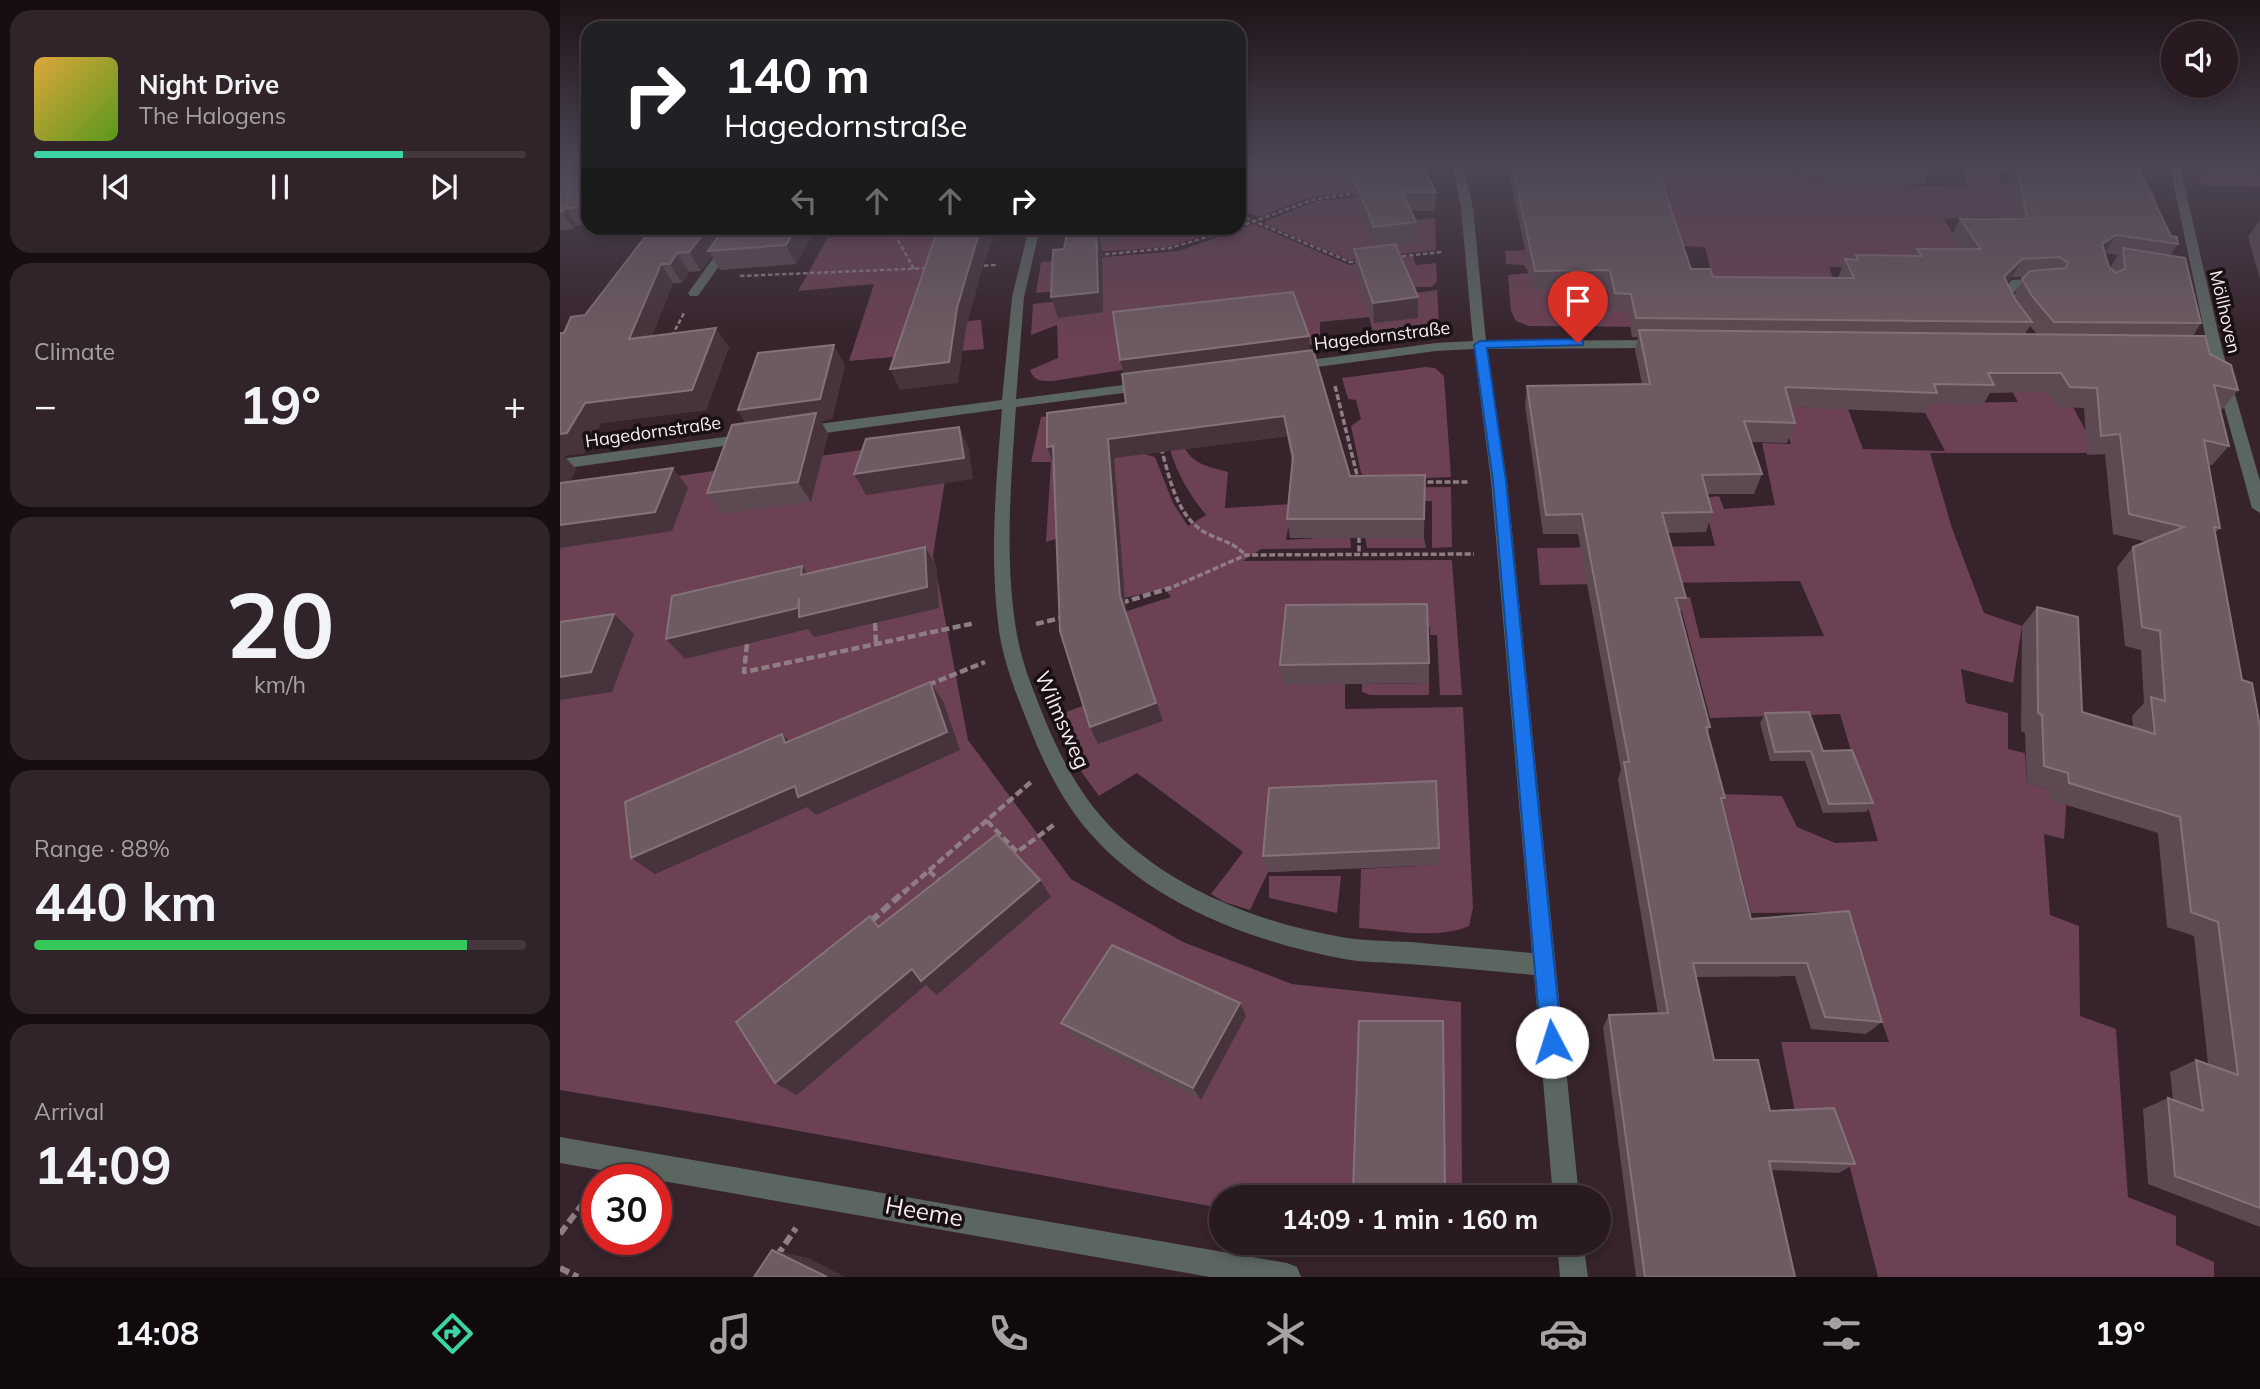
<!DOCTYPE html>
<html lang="en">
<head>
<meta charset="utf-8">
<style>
  body { margin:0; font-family:Mulish,sans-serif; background:#302329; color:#f1f3f6; height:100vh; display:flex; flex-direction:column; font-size:26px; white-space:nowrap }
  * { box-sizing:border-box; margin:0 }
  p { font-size:23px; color:#a5a1a5 }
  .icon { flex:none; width:38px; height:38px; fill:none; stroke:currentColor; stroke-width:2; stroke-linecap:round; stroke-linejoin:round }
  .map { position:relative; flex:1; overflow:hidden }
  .panel { display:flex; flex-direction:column; gap:10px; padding:10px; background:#160e12; width:560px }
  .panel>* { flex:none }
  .guide { position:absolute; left:21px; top:21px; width:665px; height:214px; border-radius:21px; box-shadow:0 4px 10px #0003,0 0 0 2px #44383e; background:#202124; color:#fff; overflow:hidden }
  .controls { position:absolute; left:1601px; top:21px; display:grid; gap:14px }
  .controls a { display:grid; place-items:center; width:77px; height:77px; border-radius:50%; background:#281a20; box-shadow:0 4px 10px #0003,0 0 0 2px #44383e; font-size:35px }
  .speed { position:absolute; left:21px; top:1164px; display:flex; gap:14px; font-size:35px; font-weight:700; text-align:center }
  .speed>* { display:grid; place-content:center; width:91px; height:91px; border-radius:50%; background:#281a20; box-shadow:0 4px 10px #0003,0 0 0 2px #44383e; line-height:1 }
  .speed .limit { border:10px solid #d22; background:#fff; color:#111 }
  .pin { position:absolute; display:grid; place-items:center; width:60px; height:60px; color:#fff; margin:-72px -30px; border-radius:50% 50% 50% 0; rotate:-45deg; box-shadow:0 0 7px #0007 }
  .pin .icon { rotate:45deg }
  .me { position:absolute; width:77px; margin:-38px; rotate:355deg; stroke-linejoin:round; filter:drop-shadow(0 0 5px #0008) }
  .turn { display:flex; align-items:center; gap:24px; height:147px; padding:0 28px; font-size:32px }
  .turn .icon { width:91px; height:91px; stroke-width:2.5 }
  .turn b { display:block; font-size:49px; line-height:60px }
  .lanes { display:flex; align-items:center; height:66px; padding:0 28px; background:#0003; justify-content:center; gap:35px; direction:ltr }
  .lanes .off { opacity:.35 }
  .big { font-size:52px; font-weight:700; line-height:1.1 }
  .panel .card { flex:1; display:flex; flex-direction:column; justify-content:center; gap:10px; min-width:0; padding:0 24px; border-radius:21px; background:#302329 }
  .panel .dial { align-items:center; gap:0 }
  .dial b { font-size:91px; line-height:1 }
  .song { display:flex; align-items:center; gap:21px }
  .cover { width:84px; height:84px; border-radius:10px; background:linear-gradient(135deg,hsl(40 70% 55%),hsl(90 70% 35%)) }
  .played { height:7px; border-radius:4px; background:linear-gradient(90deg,#3ad4a5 75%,#44383e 75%) }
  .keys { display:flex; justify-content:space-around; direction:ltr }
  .heat { display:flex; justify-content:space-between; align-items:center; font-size:38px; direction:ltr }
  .charge { height:10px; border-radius:5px; background:linear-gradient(90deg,#34c759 88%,#44383e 0) }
  .trip { position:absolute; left:649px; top:1185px; width:402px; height:70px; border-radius:35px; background:#281a20; box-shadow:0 4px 10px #0003,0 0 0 2px #44383e; font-weight:700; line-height:70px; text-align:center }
  .menu { display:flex; height:112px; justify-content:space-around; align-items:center; background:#100a0d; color:#a5a1a5 }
  .menu .icon { width:49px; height:49px }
  .menu .on { color:#3ad4a5 }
  .menu b { font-size:32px; color:#f1f3f6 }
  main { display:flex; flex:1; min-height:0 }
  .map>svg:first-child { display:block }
  .green { fill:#6b4153 }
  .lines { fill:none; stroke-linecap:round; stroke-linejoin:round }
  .path-far3 { stroke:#8e7d84; stroke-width:2.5; stroke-dasharray:4.5 2.5; stroke-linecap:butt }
  .path-far2 { stroke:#8e7d84; stroke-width:3.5; stroke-dasharray:6 2.5; stroke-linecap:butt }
  .path-far1 { stroke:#8e7d84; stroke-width:4.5; stroke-dasharray:8 3.5; stroke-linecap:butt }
  .path { stroke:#8e7d84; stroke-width:6; stroke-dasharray:10 4.5; stroke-linecap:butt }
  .service { fill:#5c6661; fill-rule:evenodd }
  .minor { fill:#5c6661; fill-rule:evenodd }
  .wall { fill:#5d4951; fill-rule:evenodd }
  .shaded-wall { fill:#46333b }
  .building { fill:#6e5b62; stroke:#847279; stroke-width:2 }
  .route { fill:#1a73e8; stroke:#114b97; stroke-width:2 }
  .labels { text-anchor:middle; stroke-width:7; stroke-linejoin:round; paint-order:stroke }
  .far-street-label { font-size:18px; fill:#faecf1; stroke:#181013 }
  .street-label { font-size:21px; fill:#faecf1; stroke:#181013 }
  .near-street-label { font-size:24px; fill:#faecf1; stroke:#181013 }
</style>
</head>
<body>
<main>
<section class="panel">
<div class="card">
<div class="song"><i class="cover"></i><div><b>Night Drive</b><p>The Halogens</p></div></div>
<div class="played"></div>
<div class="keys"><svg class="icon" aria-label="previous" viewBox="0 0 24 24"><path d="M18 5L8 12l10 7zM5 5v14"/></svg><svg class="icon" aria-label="pause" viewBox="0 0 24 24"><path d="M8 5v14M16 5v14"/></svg><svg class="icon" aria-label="next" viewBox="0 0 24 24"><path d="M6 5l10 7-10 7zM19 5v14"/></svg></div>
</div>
<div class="card"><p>Climate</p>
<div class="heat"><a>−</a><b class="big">19°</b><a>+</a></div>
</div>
<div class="card dial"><b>20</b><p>km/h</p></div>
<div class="card"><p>Range · 88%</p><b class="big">440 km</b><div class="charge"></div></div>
<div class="card"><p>Arrival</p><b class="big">14:09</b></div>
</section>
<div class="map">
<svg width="1700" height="1277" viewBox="0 0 1700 1277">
  <rect width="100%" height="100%" fill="#36232b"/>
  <g class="green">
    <polygon points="715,162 796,162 804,191 746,199 699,217 679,210 679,165"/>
    <path d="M1094 162H1227L1237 179 1407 188 1404 167 1435 171 1443 184 1483 189H1593L1600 221H1464C1438 215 1410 217 1384 219L1409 261 1327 268 1269 267 1279 294 1156 292 1145 247 1090 245 1045 281 1051 312H1091L1095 327 969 326 956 321 951 311 948 275 969 273 964 265 946 264 945 251 1042 246Z"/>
    <polygon points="1662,162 1700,162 1700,187 1641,185 1639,175 1650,165"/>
    <polygon points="795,197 846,221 875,218 876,250 789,260 705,224 706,221 757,201"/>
    <path d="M694 224 789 265 853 256 856 265 876 263 877 281 872 287H847V294L877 290 879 323 870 330 814 336 809 317 760 322V343L716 351 746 337 737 311 556 333 559 360 591 357 593 365 493 381C482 381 474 382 470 370L498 358 497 325 471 335 473 304 499 301V317L543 312 542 265 499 291 476 293 481 262 619 251Z"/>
    <polygon points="273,228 396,228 352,325 421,320 424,349 289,361 314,284 238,291"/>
    <polygon points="557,228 668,228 607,247 534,252"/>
    <polygon points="866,367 875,368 884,376 891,477 809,480 801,473 791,426 801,419 796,400 788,399 782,378"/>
    <polygon points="1449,386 1486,388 1513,407 1538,453 1370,453 1392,528 1424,613 1462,626 1453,683 1401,669 1406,703 1448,713 1448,749 1465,753 1467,783 1507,795 1504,839 1484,834 1490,915 1519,926 1520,1016 1556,1029 1568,1197 1616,1216 1616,1245 1654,1262 1654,1277 1318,1277 1275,1109 1235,1112 1221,1042 1329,1042 1283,912 1191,913 1161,794 1222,796 1237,827 1275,843 1318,841 1280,714 1150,718 1118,597 1130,597 1140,638 1264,636 1240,581 980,585 977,548 1155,546 1143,498 1159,496 1164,509 1215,505 1202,443 1231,444 1225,426 1135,403 1288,409 1303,449 1385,451 1360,403 1458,402"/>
    <path d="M525 411 585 454 595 457 613 503 628 526 646 515C629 494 618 475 610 450L625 448C633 465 651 467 668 472L665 508 732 504 726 540 790 536 791 548 701 549 683 561 892 560 902 695H880L877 635H870V627L727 631 723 682 785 681V709L903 707 913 908 909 926C877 940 832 930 799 928L801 869 878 865 708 872 690 910 664 902 651 894 683 852 577 773 539 796 509 755 494 716 526 705 602 721 570 626 561 613 611 597 605 589 504 611 564 589 557 509 503 537 486 542 491 462H471L481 417Z"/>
    <polygon points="392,437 373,555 408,740 511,879 623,942 732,984 901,1002 902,1197 662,1197 661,1208 162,1117 0,1090 0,493"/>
    <polygon points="891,487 892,547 872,548 872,501 865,501 865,494 803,488"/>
    <polygon points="805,537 864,538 866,548 807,548"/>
    <polygon points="869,683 869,695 810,695 802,692 802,684"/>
    <polygon points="709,876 781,876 777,913 709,898"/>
  </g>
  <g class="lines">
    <g class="path-far3">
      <polyline points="679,215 790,262 799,261"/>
      <polyline points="679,227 752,200 798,193"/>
      <polyline points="331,228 354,269"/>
      <polyline points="538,255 610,248 677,228"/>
      <polyline points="835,257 882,252"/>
      <polyline points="417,266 437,265"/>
      <polyline points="180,276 370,268"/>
      <polyline points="112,336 124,313"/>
    </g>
    <g class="path-far2">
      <polyline points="775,386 798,479"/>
      <path d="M601 448C610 478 616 518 648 534 665 542 670 541 686 555"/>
      <polyline points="859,482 910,482"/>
      <polyline points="799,537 799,554"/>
      <polyline points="606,590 686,555 914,554"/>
    </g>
    <g class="path-far1">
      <polyline points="561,603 610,588"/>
      <polyline points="315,623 316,644"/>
      <polyline points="476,624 505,617"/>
      <polyline points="187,644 184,672 415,623"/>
      <polyline points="368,685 425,662"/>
      <polyline points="427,821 457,852 495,824"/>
      <polyline points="369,871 381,882"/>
      <polyline points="343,893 471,782"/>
    </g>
    <g class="path">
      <polyline points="311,921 345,891"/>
      <polyline points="0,1234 33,1190"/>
      <polyline points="217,1256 236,1228"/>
      <polyline points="0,1268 18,1277"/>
    </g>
    <polygon class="service" points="1484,278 1490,282 1488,285 1459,287 1449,297 1455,309 1449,313 1445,312 1437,296 1452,280"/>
    <g class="minor">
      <path d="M892 162H902L913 208 926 341 1098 340 1105 344 1098 348 927 349 947 481 1019 1197H993L974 975C932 971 890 967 848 964 827 962 805 963 784 959 693 942 591 904 529 832 502 801 484 764 469 726 457 696 444 664 439 631 429 557 436 483 442 409L243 436 236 431 243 426 442 400 452 297 469 228H480L464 297 456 399 586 382 593 386 586 390 456 407C451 482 444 560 457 635 462 664 474 692 485 720 498 751 513 781 534 808 593 883 695 923 787 938 808 941 830 941 851 942 891 946 932 949 972 953L931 481 914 349 876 351 735 370 728 366 735 362 876 343 913 341 901 208Z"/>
      <polygon points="1609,162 1619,162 1662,349 1700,481 1700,513 1692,508 1648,349"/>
      <polygon points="175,228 186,228 138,296 130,296 128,293"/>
      <polygon points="187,434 192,436 194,439 192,442 0,469 0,459"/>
      <polygon points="0,1137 727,1263 737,1267 741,1277 650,1277 0,1163"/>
      <polygon points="997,1242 1023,1242 1028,1277 1000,1277"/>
    </g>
  </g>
  <g class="wall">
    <polygon points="0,162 28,162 28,225 17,225 14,229 0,230"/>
    <polygon points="780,162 860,162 876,192 875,211 851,211 856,222 856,242 814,246"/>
    <path d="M947 162H1095L1131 269 1153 277 1278 278 1285 259 1295 260 1296 255 1354 256 1357 249H1399L1391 237 1400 219H1455L1447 172 1417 169V162H1575L1611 236 1618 244 1610 256 1641 323 1633 336 1650 354 1678 390 1662 410 1660 409 1669 446 1652 465H1648L1660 528 1655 533 1682 680 1700 727V1227L1588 1184 1583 1109 1608 1098 1613 1100 1610 1072 1636 1060 1648 1064 1634 936 1607 927 1598 833 1490 800V790L1467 783 1465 733 1461 731 1462 626 1477 607 1522 712 1573 727 1572 716 1584 703 1581 650 1565 646 1557 567 1573 547 1587 542 1553 534 1545 454 1527 455 1524 408 1497 407 1488 392 1430 393 1423 405 1371 404 1367 413 1230 407 1235 423 1227 443 1191 442 1202 474 1194 494H1148L1152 512 1146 532 1107 533 1126 598 1120 614 1150 727 1148 732 1165 798 1163 803 1191 919 1322 1022 1306 1034 1251 1029 1235 976 1136 977 1154 1060 1210 1111 1295 1164 1279 1173 1211 1170 1235 1277H1076L1043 1027 1049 1015 1098 1014 1058 780 1061 770 1018 534H983L965 406 967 386 1082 384 1075 350 1078 337H1072L1068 312H1051L1047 289 973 290ZM1545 253 1558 255 1551 266 1552 269 1549 267ZM1452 277H1465L1453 296 1447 283ZM1470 326 1477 334H1465Z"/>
    <polygon points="1228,162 1362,162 1369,174 1365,184 1271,183 1269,179 1236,179"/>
    <polygon points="1682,162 1700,162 1700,176"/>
    <polygon points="1700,220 1700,279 1688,237"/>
    <polygon points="92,228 256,228 236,264 160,270 152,256 141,271 129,272 122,283 113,283 92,336 169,347 146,410 41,423 24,453 4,456 16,469 9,482 128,488 112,531 0,548 0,333 4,333 25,315"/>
    <polygon points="508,228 557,228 555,244 542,245 543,312 498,318 491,297 504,249"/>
    <polygon points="794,249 858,318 814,323 795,269"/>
    <polygon points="750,351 790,476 865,475 864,538 730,538 727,519 732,462 727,436 554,458 566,615 603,721 538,744 530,727 493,463 566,403 564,374 560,360"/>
    <polygon points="285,365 272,419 261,421 268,434 251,502 162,514 147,493 186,423 178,410"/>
    <polygon points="869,663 869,683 724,685 720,665"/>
    <polygon points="1205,713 1313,803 1306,812 1263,813 1245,761 1210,761 1200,723"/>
    <polygon points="879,848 878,865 708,872 703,856"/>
    <polygon points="686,1016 641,1100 513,1036 501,1023"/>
    <polygon points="885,1189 884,1197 795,1197 793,1191"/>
  </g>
  <g class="shaded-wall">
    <polygon points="5,208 17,225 14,229 2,212"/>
    <polygon points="148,228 173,228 148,251 152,256 141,271 129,252"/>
    <polygon points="236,228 256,228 236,264 226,245"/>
    <polygon points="422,228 438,228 424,263 406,328 398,383 340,390 330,369 397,308 416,243"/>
    <polygon points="536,228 542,245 543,312 498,318 491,297"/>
    <polygon points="551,228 557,228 555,244"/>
    <polygon points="1556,235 1545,253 1542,244"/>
    <polygon points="117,253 129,272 122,283 110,264"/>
    <polygon points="1462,259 1452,277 1434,296 1444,277"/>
    <polygon points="101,264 113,283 83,358 69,339"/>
    <polygon points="858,297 858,318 814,323 813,303"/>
    <polygon points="156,328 169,347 146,410 41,423 24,453 4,456 16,469 0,498 0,434 25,403"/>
    <polygon points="749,336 751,357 566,380 560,360"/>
    <polygon points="274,345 285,365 272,419 261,421 268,434 251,502 238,482 192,430 178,410"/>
    <polygon points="724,416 727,436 554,458 566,615 603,721 538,744 530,727 548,439"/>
    <polygon points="399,427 409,448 413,479 306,495 294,474"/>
    <polygon points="493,446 494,466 487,447"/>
    <polygon points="113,468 128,488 112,531 0,548 0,525"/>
    <polygon points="365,547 377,567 379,608 254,637 248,629 125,659 106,639"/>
    <polygon points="242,566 256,586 241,575"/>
    <polygon points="54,614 74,634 52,692 0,700 0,677"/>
    <polygon points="370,682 383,701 400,750 256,815 247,807 95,874 71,858"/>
    <polygon points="222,734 240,752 225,743"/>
    <polygon points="480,880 491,897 377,995 366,985 237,1095 215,1083 352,969"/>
    <polygon points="680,1003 686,1016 641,1100 633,1088"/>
    <polygon points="212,1250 248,1258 285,1277 267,1277"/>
  </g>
  <g class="building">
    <polygon points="0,162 28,162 28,207 5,208 2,212 0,212"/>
    <polygon points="787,162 860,162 876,192 842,192 856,222 814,227"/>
    <polygon points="952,162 1095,162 1131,269 1150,269 1153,277 1294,278 1285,259 1298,260 1296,255 1362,256 1357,249 1421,249 1400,219 1467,219 1457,162 1575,162 1611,236 1617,237 1618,244 1556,235 1542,244 1549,267 1556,273 1565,269 1563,248 1625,258 1641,323 1494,322 1472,296 1462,279 1470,271 1506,268 1508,263 1499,257 1462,259 1444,277 1455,299 1472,322 1076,318 1071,294 1055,293 1050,270 975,271"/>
    <polygon points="1236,162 1362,162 1369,174 1274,173 1272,169 1239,169"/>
    <polygon points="92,228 148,228 129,252 117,253 110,264 101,264 69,339 156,328 132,390 25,403 7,433 0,434 0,333 4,333 11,317 25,315"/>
    <polygon points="165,228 236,228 226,245 148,251"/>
    <polygon points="380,228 422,228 416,243 397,308 389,362 330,369 375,238"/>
    <polygon points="508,228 536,228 538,292 491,297 493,250 504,249"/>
    <polygon points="835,244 858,297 813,303 794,249"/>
    <polygon points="733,292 749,336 560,360 553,312"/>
    <polygon points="1079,330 1645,336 1650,354 1671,365 1678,390 1654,385 1669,446 1644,440 1660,528 1654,527 1682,680 1692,683 1700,727 1700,1208 1615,1176 1608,1098 1643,1111 1636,1060 1678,1075 1658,922 1631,912 1620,817 1509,783 1508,773 1484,766 1482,715 1478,713 1477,607 1518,617 1522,712 1595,734 1591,697 1605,701 1600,631 1582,627 1573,547 1624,527 1569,514 1560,434 1541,436 1537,388 1510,387 1501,373 1428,373 1434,385 1374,384 1377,393 1225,387 1235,423 1184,421 1202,474 1142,475 1152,512 1102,513 1126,598 1116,598 1150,727 1146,727 1165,798 1161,798 1191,919 1289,911 1322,1022 1265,1017 1247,963 1133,963 1154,1060 1198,1060 1210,1111 1274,1108 1295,1164 1209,1161 1235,1277 1085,1277 1049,1015 1108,1013 1064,762 1069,762 1022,514 986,515 967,386 1090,384"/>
    <polygon points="274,345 260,399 178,410 198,353"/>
    <polygon points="753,350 790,476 865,475 864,519 727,519 733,456 724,416 548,439 560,596 596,703 530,727 500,631 493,446 487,447 487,413 566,403 562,374"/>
    <polygon points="256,413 238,482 147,493 172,425"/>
    <polygon points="399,427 404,458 294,474 306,439"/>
    <polygon points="113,468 95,512 0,525 0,483"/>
    <polygon points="365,547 367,587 239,617 239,598 238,608 106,639 112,596 242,566 241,575"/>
    <polygon points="867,604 869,663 720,665 726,605"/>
    <polygon points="54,614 31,672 0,677 0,622"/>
    <polygon points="370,682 387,732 238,797 235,786 71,858 65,802 222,734 225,743"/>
    <polygon points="1249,712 1263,751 1292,750 1313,803 1269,804 1251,751 1215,752 1205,713"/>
    <polygon points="876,781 879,848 703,856 709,788"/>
    <polygon points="437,834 480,880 361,981 352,969 215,1083 176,1022 310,916 318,927"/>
    <polygon points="552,945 680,1003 633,1088 501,1023"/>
    <polygon points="799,1021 883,1021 885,1189 793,1191"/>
    <polygon points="212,1250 267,1277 194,1277"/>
  </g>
  <linearGradient id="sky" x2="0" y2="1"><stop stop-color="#1e1318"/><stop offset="0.48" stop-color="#4c4555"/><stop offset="1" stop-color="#4c4555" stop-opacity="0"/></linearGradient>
  <rect width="1700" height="341" fill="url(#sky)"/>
  <polygon class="route" points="1018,339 1023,340 1023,345 927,348 946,481 1002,1042 999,1050 992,1053 984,1050 981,1042 933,481 914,345 920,341"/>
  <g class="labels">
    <g class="far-street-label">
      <text transform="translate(1665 312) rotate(77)" y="6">Möllhoven</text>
      <text transform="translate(822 336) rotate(-7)" y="6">Hagedornstraße</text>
      <text transform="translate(93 432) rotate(-8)" y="6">Hagedornstraße</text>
    </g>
    <g class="street-label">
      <text transform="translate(502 720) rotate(66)" y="7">Wilmsweg</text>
    </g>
    <g class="near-street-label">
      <text transform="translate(364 1212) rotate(10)" y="8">Heeme</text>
    </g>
  </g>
</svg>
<div class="controls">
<a><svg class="icon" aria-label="sound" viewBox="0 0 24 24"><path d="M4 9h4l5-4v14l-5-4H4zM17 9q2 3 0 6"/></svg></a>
</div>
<div class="speed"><div class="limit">30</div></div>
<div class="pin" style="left:1018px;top:343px;background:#d93025"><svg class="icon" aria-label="arrive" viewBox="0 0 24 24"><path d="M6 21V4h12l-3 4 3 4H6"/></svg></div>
<svg class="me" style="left:992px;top:1042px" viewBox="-20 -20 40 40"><circle r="19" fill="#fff"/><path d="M0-13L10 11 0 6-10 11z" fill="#1a73e8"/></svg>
<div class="trip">14:09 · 1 min · 160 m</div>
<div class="guide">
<div class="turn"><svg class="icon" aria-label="right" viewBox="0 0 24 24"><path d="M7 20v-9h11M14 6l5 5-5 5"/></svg><div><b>140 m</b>Hagedornstraße</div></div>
<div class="lanes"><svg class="icon off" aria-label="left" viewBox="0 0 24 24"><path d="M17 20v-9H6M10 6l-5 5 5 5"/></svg><svg class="icon off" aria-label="ahead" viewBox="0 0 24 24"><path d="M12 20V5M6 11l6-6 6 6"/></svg><svg class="icon off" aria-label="ahead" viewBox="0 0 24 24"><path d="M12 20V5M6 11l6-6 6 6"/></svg><svg class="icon" aria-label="right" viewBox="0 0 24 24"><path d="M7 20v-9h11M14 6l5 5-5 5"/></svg></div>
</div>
</div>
</main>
<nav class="menu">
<b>14:08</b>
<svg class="icon on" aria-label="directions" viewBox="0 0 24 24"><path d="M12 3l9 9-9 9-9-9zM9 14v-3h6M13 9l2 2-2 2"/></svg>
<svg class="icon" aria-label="music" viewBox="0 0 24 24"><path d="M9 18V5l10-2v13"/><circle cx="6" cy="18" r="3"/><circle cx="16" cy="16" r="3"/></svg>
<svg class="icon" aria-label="phone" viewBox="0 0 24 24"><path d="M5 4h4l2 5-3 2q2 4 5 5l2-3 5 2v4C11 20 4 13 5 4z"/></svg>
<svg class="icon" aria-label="climate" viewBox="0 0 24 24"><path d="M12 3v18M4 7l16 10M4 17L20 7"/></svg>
<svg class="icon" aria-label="car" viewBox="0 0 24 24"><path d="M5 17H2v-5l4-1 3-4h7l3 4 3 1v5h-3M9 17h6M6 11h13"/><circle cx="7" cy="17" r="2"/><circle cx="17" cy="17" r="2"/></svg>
<svg class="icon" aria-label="filters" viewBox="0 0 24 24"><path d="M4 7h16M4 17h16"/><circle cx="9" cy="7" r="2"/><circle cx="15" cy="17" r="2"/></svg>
<b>19°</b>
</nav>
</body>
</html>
